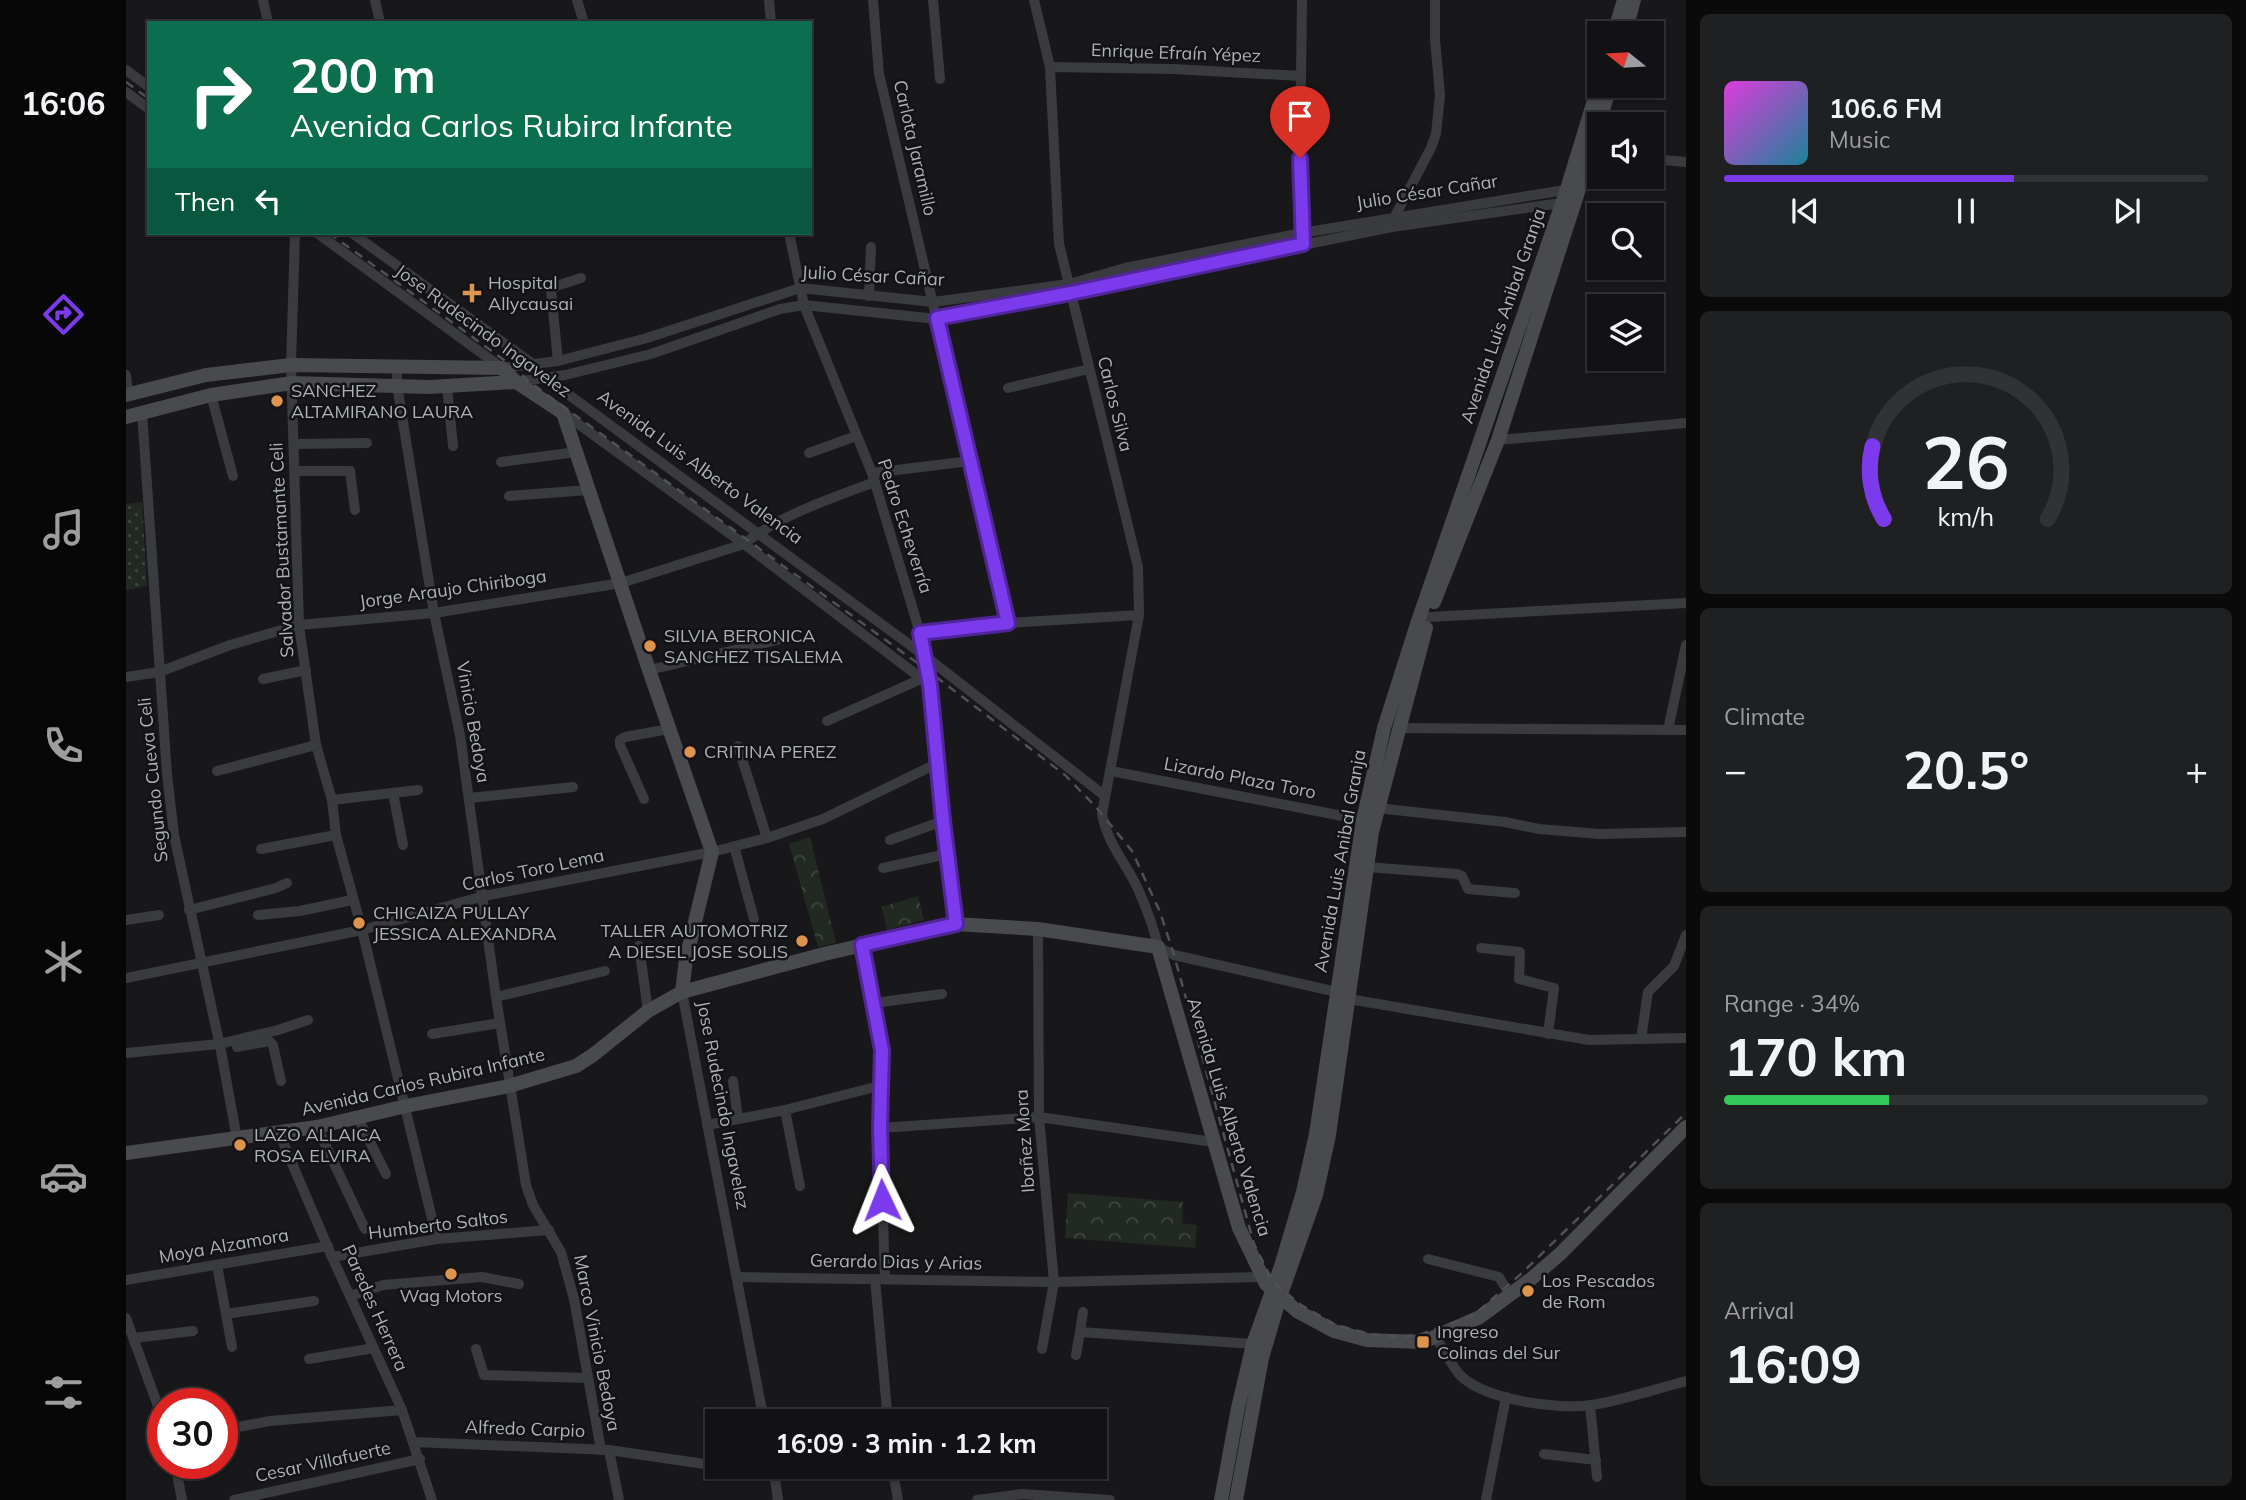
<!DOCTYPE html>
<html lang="en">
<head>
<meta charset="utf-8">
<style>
  body { margin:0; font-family:Mulish,sans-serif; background:#1f2022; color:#f1f3f6; height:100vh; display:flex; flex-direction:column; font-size:26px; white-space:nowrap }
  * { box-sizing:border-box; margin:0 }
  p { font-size:23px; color:#9c9ea0 }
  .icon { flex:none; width:38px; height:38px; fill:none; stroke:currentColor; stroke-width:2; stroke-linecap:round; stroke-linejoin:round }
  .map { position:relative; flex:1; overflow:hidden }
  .panel { display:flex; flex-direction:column; gap:14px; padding:14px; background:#0a0a0b; width:560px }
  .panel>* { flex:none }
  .guide { position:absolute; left:21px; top:21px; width:665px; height:214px; border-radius:0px; box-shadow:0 2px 5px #0004,0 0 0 2px #313234; background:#0b6e4f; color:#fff; overflow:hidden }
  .needle { width:46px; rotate:288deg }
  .tools { position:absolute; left:1461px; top:21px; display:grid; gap:14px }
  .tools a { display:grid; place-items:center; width:77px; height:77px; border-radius:0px; background:#121214; box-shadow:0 2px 5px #0004,0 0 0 2px #313234; font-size:35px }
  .speed { position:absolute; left:21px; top:1388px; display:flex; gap:14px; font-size:35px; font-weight:700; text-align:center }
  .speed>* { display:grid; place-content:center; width:91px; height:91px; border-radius:50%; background:#121214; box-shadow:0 2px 5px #0004,0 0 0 2px #313234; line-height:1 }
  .speed .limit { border:10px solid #d22; background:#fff; color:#111 }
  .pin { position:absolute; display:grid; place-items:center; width:60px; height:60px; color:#fff; margin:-72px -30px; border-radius:50% 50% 50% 0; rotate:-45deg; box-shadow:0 0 7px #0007 }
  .pin .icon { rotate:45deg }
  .me { position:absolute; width:77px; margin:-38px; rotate:358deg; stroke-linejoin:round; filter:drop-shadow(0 0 5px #0008) }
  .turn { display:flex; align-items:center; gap:24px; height:147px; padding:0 28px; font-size:32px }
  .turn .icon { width:91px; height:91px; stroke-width:2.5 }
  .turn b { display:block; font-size:49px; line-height:60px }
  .then { display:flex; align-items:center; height:66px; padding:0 28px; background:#0003; gap:14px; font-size:26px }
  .big { font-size:52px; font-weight:700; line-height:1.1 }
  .panel .widget { flex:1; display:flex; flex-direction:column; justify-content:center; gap:10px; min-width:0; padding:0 24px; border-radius:10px; background:#1f2022 }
  .panel .dial { align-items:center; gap:0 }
  .dial svg { height:182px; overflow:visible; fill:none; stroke:#313234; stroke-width:7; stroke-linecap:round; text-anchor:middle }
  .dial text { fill:#f1f3f6; stroke:none }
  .song { display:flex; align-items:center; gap:21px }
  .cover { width:84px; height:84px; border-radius:10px; background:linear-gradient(135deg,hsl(300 70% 55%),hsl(190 70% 35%)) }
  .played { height:7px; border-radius:4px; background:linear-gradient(90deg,#7c3aed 60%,#313234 60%) }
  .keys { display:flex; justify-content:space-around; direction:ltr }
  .heat { display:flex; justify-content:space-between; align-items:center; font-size:38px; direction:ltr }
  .charge { height:10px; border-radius:5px; background:linear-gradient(90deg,#34c759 34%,#313234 0) }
  .trip { position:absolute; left:579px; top:1409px; width:402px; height:70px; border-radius:0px; background:#121214; box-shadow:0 2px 5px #0004,0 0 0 2px #313234; font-weight:700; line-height:70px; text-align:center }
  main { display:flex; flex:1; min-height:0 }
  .menu { display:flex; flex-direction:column; width:126px; justify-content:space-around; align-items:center; background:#070708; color:#9c9ea0 }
  .menu .icon { width:49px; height:49px }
  .menu .active { color:#7c3aed }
  .menu b { font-size:32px; color:#f1f3f6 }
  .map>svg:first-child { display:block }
  .forest { fill:url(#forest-crowns) }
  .park { fill:url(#park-dots) }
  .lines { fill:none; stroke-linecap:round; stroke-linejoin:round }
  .street { stroke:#393b3e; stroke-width:10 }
  .secondary { stroke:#484a4e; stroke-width:14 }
  .rail { stroke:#4f5155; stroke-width:2.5; stroke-dasharray:9 7; stroke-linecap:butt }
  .route-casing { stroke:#51269a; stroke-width:18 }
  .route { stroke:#7c3aed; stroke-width:12 }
  .poi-dot { fill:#dd944c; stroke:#131315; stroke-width:2.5 }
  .labels { text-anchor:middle; stroke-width:5; stroke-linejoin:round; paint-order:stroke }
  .street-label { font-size:18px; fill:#acb1b8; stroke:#131315 }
  .poi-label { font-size:18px; fill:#acb1b8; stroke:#131315; text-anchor:start }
</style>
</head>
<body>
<main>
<nav class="menu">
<b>16:06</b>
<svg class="icon active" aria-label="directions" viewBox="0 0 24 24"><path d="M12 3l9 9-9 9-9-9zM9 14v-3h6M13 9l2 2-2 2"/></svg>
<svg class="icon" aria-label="music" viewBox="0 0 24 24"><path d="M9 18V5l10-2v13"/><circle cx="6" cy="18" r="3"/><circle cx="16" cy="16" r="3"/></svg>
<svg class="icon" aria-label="phone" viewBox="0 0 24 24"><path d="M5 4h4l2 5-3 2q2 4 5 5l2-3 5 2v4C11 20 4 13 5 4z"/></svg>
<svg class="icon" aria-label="climate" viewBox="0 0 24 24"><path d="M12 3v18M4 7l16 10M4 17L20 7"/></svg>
<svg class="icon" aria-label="car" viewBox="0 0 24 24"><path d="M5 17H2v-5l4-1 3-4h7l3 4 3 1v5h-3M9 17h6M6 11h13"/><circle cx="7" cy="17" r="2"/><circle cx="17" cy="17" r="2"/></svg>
<svg class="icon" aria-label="filters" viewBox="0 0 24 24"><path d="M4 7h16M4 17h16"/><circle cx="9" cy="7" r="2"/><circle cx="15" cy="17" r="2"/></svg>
</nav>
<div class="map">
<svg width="1560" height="1500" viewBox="0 0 1560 1500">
  <defs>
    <pattern id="forest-crowns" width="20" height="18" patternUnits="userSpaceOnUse" patternTransform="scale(1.75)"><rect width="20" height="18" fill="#222922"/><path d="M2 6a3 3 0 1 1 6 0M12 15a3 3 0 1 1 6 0" fill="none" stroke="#3f4640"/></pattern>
    <pattern id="park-dots" width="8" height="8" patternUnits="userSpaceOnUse" patternTransform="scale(1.75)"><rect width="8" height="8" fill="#222922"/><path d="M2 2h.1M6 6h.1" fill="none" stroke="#3f4640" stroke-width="1.8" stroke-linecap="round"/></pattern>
  </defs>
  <rect width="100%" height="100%" fill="#18181a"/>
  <g class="forest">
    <polygon points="684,837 710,943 692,947 663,844"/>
    <polygon points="792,896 798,920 761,930 756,907"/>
    <polygon points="942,1193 1057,1202 1056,1223 1071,1225 1069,1248 939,1238"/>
  </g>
  <polygon class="park" points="16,502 21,586 0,590 0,504"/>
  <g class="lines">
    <g class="street">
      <polyline points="137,0 142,23"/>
      <polyline points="249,0 254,23"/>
      <polyline points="451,0 458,23"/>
      <polyline points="643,0 645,23"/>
      <polyline points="747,0 753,74 882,623"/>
      <polyline points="807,0 814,79"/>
      <path d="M908 0 924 67 933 244 1012 567 1013 615 976 814C981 843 1000 863 1012 889 1020 907 1028 928 1032 947L1048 955 1211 992"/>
      <polyline points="1176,0 1174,158 1176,238"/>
      <polyline points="924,67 1047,69 1175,76"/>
      <polyline points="0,70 23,87"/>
      <polyline points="0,92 23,109"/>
      <polyline points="1526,159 1560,162"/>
      <polyline points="1269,216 1305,148 1310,134 1314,95 1309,40 1309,0"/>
      <polyline points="169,233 165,365 173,625 190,745 206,800 210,835 236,930 311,1239"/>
      <polyline points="191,233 376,368 432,361 521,338 674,288 807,302 943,284 999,268 1176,233 1445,189"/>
      <polyline points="226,233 407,364 420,378 799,656 979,796"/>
      <polyline points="663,233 678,305 746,473 794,633 804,685 817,821 829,924"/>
      <polyline points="743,296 745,247"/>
      <polyline points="432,361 425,291 430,286 455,278"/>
      <polyline points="271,367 271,385 308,613 334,735 370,997 400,1185 407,1205 435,1252 448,1299 475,1450"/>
      <polyline points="0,375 2,394"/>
      <polyline points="390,382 439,375 525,354 654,309 678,305 811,319 1266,227 1442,202"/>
      <polyline points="321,387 327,446"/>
      <polyline points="882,388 963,369"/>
      <polyline points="85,395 107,476"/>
      <polyline points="16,412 41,774 48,835 95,1051 111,1139"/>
      <polyline points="437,413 618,544 804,685"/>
      <polyline points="1372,440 1560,423"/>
      <polyline points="168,444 241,443"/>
      <polyline points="683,453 730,436"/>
      <polyline points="375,462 451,452"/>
      <polyline points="170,471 224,471 229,510"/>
      <polyline points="746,473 844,461"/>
      <polyline points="383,496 462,490"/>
      <polyline points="1303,617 1560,603"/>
      <polyline points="794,633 882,623 1013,615"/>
      <polyline points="523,670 651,640"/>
      <path d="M0 677 33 672 104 645 173 625 308 613 495 583 618 544C652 516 708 497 749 482"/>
      <polyline points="137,679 180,670"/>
      <polyline points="701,721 795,679"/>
      <polyline points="1272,728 1560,730"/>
      <polyline points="1542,730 1560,645"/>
      <polyline points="612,746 641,838"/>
      <polyline points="91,771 190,745"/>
      <polyline points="985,771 1237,820"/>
      <polyline points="267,793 277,845"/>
      <polyline points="343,798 447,787"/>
      <polyline points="518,799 494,745 494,740 499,737 543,729"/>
      <polyline points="206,800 292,790"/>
      <polyline points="1251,808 1379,822 1413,829 1474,834 1560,832"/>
      <polyline points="764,840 817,821"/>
      <polyline points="608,846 628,919"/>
      <polyline points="135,849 210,835"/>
      <polyline points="1241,867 1331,874 1336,876 1342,889 1389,893"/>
      <polyline points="757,868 821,854"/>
      <polyline points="63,910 150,888 161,883"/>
      <polyline points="132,915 174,911 226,900"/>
      <polyline points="0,920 33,915"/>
      <polyline points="912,929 913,1117 928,1282 916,1349"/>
      <polyline points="735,945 756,1050 754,1128 759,1279"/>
      <polyline points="513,946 522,1011"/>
      <polyline points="1355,948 1394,952 1393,979 1428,988 1422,1034"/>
      <polyline points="0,978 236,930 358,896 586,852 641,838 697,819 812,763"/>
      <polyline points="556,992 638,1421"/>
      <polyline points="370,997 479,971"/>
      <polyline points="1223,999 1463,1040 1560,1038"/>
      <polyline points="748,1003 816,994"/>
      <polyline points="306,1034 374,1023"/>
      <polyline points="1515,1039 1522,992 1548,966 1560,935"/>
      <polyline points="111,1047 143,1041 147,1045 155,1081"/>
      <polyline points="0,1053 93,1044 152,1030 182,1020"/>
      <polyline points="607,1081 612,1119"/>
      <polyline points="659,1110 674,1186"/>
      <polyline points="232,1118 260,1174"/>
      <polyline points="581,1125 659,1110 757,1085"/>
      <polyline points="191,1127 239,1229"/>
      <polyline points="754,1128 913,1117 1087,1142"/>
      <polyline points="153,1133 206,1257 276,1410 306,1500"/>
      <polyline points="206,1257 311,1239 423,1230"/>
      <polyline points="1302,1259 1373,1277 1384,1295"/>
      <polyline points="91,1265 100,1314 188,1301"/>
      <polyline points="611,1277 928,1282 1135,1277"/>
      <polyline points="749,1279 762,1421"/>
      <polyline points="0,1280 202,1246"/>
      <polyline points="224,1296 257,1285 356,1277 393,1284"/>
      <polyline points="100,1314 106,1347"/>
      <polyline points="0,1318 37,1420"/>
      <polyline points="954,1332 957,1312"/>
      <path d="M1310 1337C1317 1349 1324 1363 1333 1374 1357 1400 1432 1410 1466 1405 1498 1400 1529 1389 1560 1381"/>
      <polyline points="8,1338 67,1331"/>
      <polyline points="350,1349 358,1375 462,1378"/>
      <polyline points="950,1355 954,1332 1127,1344"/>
      <polyline points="183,1359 248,1348"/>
      <polyline points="1464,1405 1471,1477"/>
      <polyline points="96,1430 144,1421 276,1410"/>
      <polyline points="288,1442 483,1450 592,1466"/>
      <polyline points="483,1450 493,1500"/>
      <polyline points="1418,1454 1470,1460"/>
      <polyline points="49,1463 56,1500"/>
      <polyline points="592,1466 649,1475 755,1466"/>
      <polyline points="647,1466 652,1500"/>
      <polyline points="766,1466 772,1500"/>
      <polyline points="108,1500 294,1459"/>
      <polyline points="851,1500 896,1494 984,1500"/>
      <polyline points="1360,1500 1380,1397"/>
    </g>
    <g class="secondary">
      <polyline points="1488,33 1498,0"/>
      <polyline points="1499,33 1508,0"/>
      <polyline points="0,395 80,375 165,365 376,368 390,382 437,413 523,670 586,852 560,959 556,992"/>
      <polyline points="0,417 85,395 166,383 303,387 390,382"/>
      <polyline points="1308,602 1372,440 1462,161 1484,86"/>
      <polyline points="0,1153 191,1127 280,1106 383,1086 450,1066 467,1055 522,1011 556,992 698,954 829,924 912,929 1032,947 1113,1228 1140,1284 1171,1311 1208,1331 1241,1340 1297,1342 1354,1317 1405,1279 1434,1254 1560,1127"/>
      <polyline points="1095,1500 1112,1408 1127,1344 1155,1266 1177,1192 1190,1134 1237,820 1258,728 1291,624 1441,189 1474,81"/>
      <polyline points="1110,1500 1136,1358 1154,1297 1190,1195 1203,1135 1246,832 1300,628"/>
    </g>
    <g class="rail">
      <polyline points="0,82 23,99"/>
      <polyline points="203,233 389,368 402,381 801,670 939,775 970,807 1006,851 1034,912 1048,955 1128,1244 1147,1282 1175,1305 1210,1325 1244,1334 1273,1337 1296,1334 1348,1315 1396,1273 1560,1113"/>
    </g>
  </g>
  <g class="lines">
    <defs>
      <polyline id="route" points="756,1200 754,1128 756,1050 736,945 830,924 817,821 804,685 794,633 882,623 811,318 945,293 1177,244 1174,158"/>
    </defs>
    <use href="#route" class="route-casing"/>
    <use href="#route" class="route"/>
  </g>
  <g class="poi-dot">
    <path d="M342.5 282.5h7v7h7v7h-7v7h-7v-7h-7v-7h7z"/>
    <circle cx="151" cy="401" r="7"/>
    <circle cx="524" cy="646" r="7"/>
    <circle cx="564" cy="752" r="7"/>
    <circle cx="233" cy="923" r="7"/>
    <circle cx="676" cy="941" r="7"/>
    <circle cx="114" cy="1145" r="7"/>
    <circle cx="325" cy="1274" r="7"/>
    <circle cx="1402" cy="1291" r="7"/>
    <rect x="1290" y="1335" width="14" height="14" rx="3.5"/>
  </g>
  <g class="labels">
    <g class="street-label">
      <text transform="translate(1050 53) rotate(2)" y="6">Enrique Efraín Yépez</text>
      <text transform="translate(789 148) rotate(77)" y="6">Carlota Jaramillo</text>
      <text transform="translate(1301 192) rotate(-9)" y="6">Julio César Cañar</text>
      <text transform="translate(747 276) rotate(3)" y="6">Julio César Cañar</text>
      <text transform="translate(1377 316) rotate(-71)" y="6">Avenida Luis Anibal Granja</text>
      <text transform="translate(357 331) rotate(36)" y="6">Jose Rudecindo Ingavelez</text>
      <text transform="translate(989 404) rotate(76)" y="6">Carlos Silva</text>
      <text transform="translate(574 467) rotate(36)" y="6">Avenida Luis Alberto Valencia</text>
      <text transform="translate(779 526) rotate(72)" y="6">Pedro Echeverría</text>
      <text transform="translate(156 550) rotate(-93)" y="6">Salvador Bustamante Celi</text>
      <text transform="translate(327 589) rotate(-8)" y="6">Jorge Araujo Chiriboga</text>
      <text transform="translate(347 722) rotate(80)" y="6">Vinicio Bedoya</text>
      <text transform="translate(1114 778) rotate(11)" y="6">Lizardo Plaza Toro</text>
      <text transform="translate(27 780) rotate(-96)" y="6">Segundo Cueva Celi</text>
      <text transform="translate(1214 861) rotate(-80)" y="6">Avenida Luis Anibal Granja</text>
      <text transform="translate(407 870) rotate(-12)" y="6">Carlos Toro Lema</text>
      <text transform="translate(297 1082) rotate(-13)" y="6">Avenida Carlos Rubira Infante</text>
      <text transform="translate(597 1105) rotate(79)" y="6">Jose Rudecindo Ingavelez</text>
      <text transform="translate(1103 1117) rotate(73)" y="6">Avenida Luis Alberto Valencia</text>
      <text transform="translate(899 1141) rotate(-94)" y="6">Ibañez Mora</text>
      <text transform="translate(312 1225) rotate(-7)" y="6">Humberto Saltos</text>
      <text transform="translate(98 1246) rotate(-10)" y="6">Moya Alzamora</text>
      <text transform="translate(770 1262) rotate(1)" y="6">Gerardo Dias y Arias</text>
      <text transform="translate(249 1308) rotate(66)" y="6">Paredes Herrera</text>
      <text transform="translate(471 1343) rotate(79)" y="6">Marco Vinicio Bedoya</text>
      <text transform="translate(399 1429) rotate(2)" y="6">Alfredo Carpio</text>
      <text transform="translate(197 1462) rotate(-12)" y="6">Cesar Villafuerte</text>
    </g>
    <g class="poi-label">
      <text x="362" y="289">Hospital<tspan x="362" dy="21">Allycausai</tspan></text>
      <text x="165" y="397">SANCHEZ<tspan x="165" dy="21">ALTAMIRANO LAURA</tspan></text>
      <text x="538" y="642">SILVIA BERONICA<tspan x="538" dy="21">SANCHEZ TISALEMA</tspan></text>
      <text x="578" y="758">CRITINA PEREZ</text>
      <text x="247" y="919">CHICAIZA PULLAY<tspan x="247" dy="21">JESSICA ALEXANDRA</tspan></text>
      <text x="662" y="937" text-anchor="end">TALLER AUTOMOTRIZ<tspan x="662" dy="21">A DIESEL JOSE SOLIS</tspan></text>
      <text x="128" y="1141">LAZO ALLAICA<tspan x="128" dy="21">ROSA ELVIRA</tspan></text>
      <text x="1416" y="1287">Los Pescados<tspan x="1416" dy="21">de Rom</tspan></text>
      <text x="325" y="1302" text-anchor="middle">Wag Motors</text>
      <text x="1311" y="1338">Ingreso<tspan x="1311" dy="21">Colinas del Sur</tspan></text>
    </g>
  </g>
</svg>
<div class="tools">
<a><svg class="needle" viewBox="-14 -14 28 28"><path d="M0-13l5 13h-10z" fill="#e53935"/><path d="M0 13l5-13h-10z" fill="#9c9ea0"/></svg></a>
<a><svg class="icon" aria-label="sound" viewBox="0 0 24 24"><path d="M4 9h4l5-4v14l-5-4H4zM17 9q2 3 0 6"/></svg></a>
<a><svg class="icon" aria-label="search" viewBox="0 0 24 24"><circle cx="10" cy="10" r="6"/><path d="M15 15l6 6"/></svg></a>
<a><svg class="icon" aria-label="layers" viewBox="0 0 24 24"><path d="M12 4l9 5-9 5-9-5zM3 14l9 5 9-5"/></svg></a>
</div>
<div class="speed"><div class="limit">30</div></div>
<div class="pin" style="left:1174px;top:158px;background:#d93025"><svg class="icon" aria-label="arrive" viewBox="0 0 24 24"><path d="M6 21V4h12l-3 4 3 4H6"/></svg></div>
<svg class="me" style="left:756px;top:1200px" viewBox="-20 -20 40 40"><path d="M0-17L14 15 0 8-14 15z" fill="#7c3aed" stroke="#fff" stroke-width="4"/></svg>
<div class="trip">16:09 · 3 min · 1.2 km</div>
<div class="guide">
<div class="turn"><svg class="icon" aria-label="right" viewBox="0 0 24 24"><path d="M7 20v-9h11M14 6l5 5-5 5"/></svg><div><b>200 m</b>Avenida Carlos Rubira Infante</div></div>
<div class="then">Then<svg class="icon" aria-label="left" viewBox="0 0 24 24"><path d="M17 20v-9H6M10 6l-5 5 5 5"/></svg></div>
</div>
</div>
<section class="panel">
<div class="widget">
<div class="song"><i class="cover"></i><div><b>106.6 FM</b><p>Music</p></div></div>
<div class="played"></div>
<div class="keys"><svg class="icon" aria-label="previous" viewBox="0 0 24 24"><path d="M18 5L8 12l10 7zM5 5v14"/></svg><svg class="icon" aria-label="pause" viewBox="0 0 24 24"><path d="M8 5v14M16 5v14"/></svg><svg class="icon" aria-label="next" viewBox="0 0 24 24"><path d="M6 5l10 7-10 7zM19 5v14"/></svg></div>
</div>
<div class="widget dial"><svg viewBox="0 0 100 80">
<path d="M14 69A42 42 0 1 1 86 69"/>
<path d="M14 69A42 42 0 0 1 9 37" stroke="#7c3aed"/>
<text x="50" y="56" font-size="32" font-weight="700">26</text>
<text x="50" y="72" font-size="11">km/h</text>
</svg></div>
<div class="widget"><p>Climate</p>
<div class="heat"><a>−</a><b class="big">20.5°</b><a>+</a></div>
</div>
<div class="widget"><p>Range · 34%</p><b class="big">170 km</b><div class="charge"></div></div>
<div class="widget"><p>Arrival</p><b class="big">16:09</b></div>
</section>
</main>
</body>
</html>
